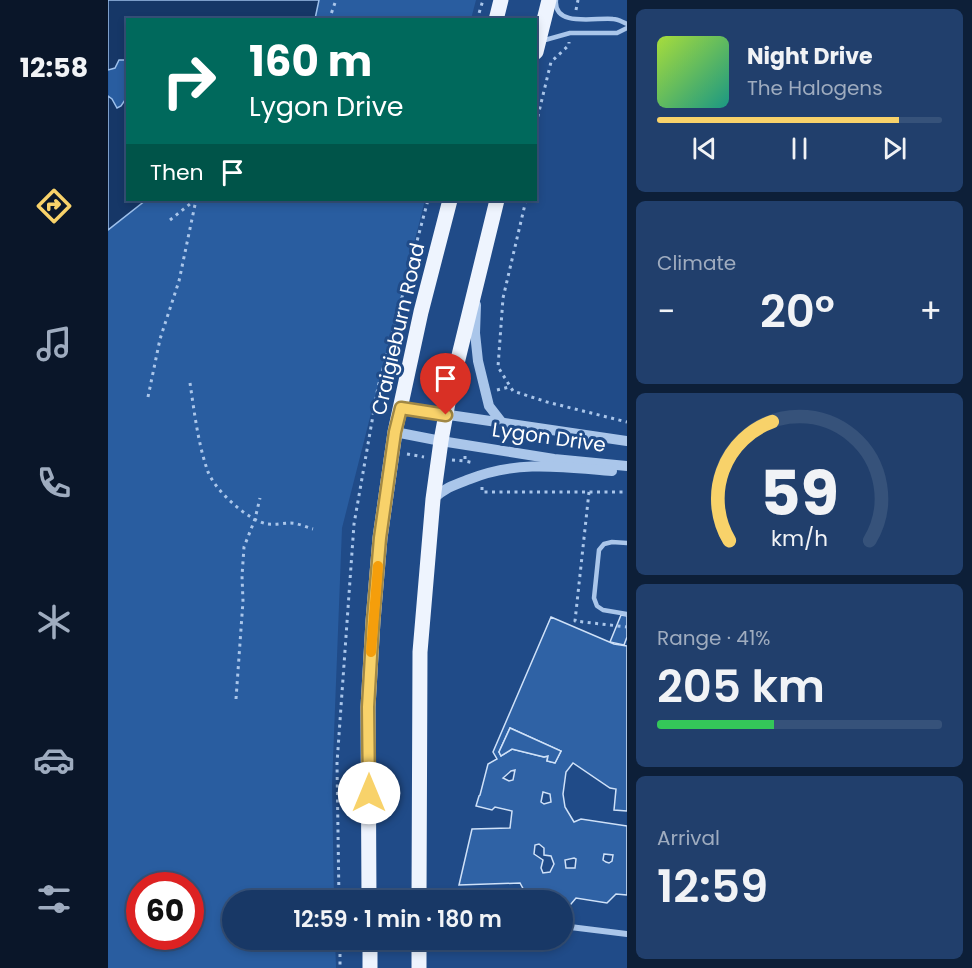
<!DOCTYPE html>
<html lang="en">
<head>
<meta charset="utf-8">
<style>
  body { margin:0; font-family:Poppins,sans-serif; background:#213f6c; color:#f1f3f6; height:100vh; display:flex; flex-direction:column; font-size:22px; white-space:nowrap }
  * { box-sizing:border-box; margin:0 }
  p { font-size:20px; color:#9facbf }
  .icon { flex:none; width:33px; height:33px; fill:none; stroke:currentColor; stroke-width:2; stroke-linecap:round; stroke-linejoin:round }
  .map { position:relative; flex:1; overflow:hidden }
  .sheet { display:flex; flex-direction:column; gap:9px; padding:9px; background:#0d1f38; width:345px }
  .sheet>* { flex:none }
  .guide { position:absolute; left:18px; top:18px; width:411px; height:183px; border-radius:0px; box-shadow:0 3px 9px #0003,0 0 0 2px #36527a; background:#00695c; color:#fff; overflow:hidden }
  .speed { position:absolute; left:18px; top:872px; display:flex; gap:12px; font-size:30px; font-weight:700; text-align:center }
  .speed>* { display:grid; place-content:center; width:78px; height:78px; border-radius:50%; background:#183866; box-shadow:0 3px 9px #0003,0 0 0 2px #36527a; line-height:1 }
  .speed .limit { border:9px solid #d22; background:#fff; color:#111 }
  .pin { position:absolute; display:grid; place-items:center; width:51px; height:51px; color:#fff; margin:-62px -26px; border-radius:50% 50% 50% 0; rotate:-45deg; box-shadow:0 0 6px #0007 }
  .pin .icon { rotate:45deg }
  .me { position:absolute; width:66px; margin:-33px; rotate:0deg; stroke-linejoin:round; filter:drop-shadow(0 0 4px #0008) }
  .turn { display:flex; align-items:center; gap:21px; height:126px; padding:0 24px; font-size:27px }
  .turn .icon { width:78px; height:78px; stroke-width:2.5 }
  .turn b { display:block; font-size:42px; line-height:51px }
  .then { display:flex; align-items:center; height:57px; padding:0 24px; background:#0003; gap:12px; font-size:22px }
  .big { font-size:45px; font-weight:600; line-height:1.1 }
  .sheet .card { flex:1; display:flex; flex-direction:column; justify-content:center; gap:9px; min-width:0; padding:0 21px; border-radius:9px; background:#213f6c }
  .sheet .dial { align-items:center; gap:0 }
  .dial svg { height:156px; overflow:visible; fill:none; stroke:#36527a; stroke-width:7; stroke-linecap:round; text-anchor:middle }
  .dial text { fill:#f1f3f6; stroke:none }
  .song { display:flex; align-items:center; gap:18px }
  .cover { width:72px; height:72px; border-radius:9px; background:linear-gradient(135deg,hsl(80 70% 55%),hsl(170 70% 35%)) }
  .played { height:6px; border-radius:3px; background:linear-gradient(90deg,#f8d26a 85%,#36527a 85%) }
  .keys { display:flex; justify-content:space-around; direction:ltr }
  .heat { display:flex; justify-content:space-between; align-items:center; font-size:33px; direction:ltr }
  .charge { height:9px; border-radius:4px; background:linear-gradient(90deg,#34c759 41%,#36527a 0) }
  .trip { position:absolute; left:114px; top:890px; width:351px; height:60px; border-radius:30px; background:#183866; box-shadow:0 3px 9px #0003,0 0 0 2px #36527a; font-weight:600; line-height:60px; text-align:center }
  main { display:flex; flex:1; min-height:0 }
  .tabs { display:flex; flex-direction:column; width:108px; justify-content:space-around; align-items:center; background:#0a1629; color:#9facbf }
  .tabs .icon { width:42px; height:42px }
  .tabs .selected { color:#f8d26a }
  .tabs b { font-size:27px; color:#f1f3f6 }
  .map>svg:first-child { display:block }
  .green { fill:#295da0; fill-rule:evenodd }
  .water { fill:#163767; stroke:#9ec1ec; stroke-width:1.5 }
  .building { fill:#2f62a5; stroke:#cfe1f8; stroke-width:1.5; fill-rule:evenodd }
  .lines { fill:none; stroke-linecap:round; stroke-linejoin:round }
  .path { stroke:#aac6ea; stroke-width:3; stroke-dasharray:3 4.5; stroke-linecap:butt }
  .service { stroke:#aac6ea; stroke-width:4.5 }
  .minor { stroke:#aac6ea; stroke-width:6 }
  .tertiary { stroke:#aac6ea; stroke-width:10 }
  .primary { stroke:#eef4fe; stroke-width:15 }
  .route-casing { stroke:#a18845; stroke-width:15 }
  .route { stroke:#f8d26a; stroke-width:10 }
  .slow { stroke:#f59e0b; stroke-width:10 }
  .labels { text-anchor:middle; stroke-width:6; stroke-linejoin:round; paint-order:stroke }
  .street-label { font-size:20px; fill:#fff; stroke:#204b88 }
</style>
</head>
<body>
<main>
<nav class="tabs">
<b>12:58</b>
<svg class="icon selected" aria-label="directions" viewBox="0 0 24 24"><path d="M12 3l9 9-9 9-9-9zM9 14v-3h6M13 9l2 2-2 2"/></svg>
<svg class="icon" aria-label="music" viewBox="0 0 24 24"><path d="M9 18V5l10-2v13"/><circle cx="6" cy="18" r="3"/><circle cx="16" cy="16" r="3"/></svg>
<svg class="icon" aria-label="phone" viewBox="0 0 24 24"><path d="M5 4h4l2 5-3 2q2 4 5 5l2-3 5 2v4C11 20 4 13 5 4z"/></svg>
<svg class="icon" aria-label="climate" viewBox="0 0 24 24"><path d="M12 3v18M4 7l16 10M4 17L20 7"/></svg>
<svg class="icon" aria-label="car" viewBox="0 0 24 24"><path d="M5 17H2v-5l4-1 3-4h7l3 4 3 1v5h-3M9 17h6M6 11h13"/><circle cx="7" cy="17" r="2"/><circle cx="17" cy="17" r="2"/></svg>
<svg class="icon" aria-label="filters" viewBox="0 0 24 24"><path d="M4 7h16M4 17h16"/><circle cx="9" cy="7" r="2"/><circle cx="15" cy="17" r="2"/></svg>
</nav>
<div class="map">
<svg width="519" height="968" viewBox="0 0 519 968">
  <rect width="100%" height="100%" fill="#204b88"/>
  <path class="green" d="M0 0H368L363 19 20 20V200H317L234 528 224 785 226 900H124V939H227L228 968H0ZM32 885H82V936H32Z"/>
  <g class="water">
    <polygon points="0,0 211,0 207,19 20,20 19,60 11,60 7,68 0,70"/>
    <polygon points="0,96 4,99 9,108 13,106 19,97 20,200 38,200 0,230"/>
  </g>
  <g class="building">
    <polygon points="513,615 519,616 519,637 516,645 502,642"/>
    <path d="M443 617 506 644 519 646V811L506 810 508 789 502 788 465 763 458 772 455 794 457 807 466 822 473 819 519 826V895L508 894 499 903 468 898 458 910 454 909V900H425L418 894 412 883 351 885 364 829 402 828 404 811 387 807 384 810 368 806 371 796 372 795 380 764 389 759 385 752ZM402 728 453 751 447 763 439 761 440 756 436 757 404 749 393 756 391 752ZM407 770 405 780 401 781 395 778 403 771ZM435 792 442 794 443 802 436 804 433 802ZM431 844 436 848V855L443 856 446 864 442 872 435 873 433 868 435 860 426 854 427 845ZM496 854 505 855 504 861 501 863 498 862 495 860ZM466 858 468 859 467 868H458L457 860Z"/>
    <polygon points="402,728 453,751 447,763 439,761 440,756 436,757 404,749 393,756 391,752"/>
  </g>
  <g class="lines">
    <g class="path">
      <polyline points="468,10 470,0"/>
      <polyline points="221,20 228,0"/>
      <polyline points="369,20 375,0"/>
      <polyline points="428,124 443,62 461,45 461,42"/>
      <polyline points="418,200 395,298 390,367 405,391 439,402 519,422"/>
      <polyline points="62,220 87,200"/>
      <path d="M82 383C86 410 90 443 99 469 105 489 139 520 159 524 167 525 175 523 182 523 190 523 198 527 205 529"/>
      <polyline points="389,390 401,387"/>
      <polyline points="40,397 52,339 71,281 88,200"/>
      <polyline points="299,454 316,457"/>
      <polyline points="357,456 357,461 366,463"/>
      <polyline points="344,460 357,461"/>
      <polyline points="374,487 374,492 519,492"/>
      <polyline points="481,492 467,621 519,627"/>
      <polyline points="128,699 135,601 134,576 136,547 147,519 152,498"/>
      <polyline points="231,900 229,763 246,524 270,387 320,200"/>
      <polyline points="232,939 232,968"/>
    </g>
    <g class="service">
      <path d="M448 0C445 28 489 17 505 19 510 19 514 22 519 24"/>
      <polyline points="434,42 437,40 462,33 509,33 519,28"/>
      <polyline points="519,543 504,542 496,544 491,550 486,598 489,606 495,610 519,614"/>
    </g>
    <polyline class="minor" points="454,926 519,934"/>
    <g class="tertiary">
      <polyline points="368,305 367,333 370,361 381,406 395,424"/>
      <polyline points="293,408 519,441"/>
      <polyline points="287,432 333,441 446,459 519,466"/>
      <path d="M325 499C338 487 346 485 362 479 410 460 454 467 504 471"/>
    </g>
    <g class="primary">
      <polyline points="388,20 393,0"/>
      <polyline points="428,52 441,0"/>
      <polyline points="261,900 260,707 265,621 272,538 287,432 313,312 342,200"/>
      <polyline points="311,900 312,652 325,499 333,441 342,392 389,200"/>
      <polyline points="262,939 262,968"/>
      <polyline points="311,939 311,968"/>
    </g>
  </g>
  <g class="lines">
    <defs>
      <polyline id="route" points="261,793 260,707 265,621 272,538 287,432 293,408 338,415"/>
    </defs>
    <use href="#route" class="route-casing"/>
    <use href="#route" class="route"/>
    <polyline class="slow" points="263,652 270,566"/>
  </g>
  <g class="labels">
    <g class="street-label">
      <text transform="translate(290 329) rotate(-77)" y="7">Craigieburn Road</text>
      <text transform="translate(441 437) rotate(8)" y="7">Lygon Drive</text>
    </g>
  </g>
</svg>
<div class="speed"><div class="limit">60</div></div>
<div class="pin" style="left:338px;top:415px;background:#d93025"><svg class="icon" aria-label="arrive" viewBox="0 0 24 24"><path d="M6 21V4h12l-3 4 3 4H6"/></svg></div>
<svg class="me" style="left:261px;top:793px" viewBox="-20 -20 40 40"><circle r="19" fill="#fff"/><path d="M0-13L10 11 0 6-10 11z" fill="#f8d26a"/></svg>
<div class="trip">12:59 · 1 min · 180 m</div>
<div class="guide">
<div class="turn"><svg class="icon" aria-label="right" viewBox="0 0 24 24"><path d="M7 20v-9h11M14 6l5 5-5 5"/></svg><div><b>160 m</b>Lygon Drive</div></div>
<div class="then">Then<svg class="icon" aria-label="arrive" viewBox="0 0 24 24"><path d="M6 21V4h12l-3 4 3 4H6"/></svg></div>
</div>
</div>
<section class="sheet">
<div class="card">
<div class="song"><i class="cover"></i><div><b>Night Drive</b><p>The Halogens</p></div></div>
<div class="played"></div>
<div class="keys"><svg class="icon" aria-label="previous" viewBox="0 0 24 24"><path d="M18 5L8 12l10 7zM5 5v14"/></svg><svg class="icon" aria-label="pause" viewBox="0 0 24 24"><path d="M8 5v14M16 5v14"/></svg><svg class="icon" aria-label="next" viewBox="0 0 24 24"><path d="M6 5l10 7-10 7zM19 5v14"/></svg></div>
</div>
<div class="card"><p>Climate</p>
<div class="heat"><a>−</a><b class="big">20°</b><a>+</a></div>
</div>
<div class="card dial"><svg viewBox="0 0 100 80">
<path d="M14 69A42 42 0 1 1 86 69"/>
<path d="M14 69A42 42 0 0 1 36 8" stroke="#f8d26a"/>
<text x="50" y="56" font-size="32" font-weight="700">59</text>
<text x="50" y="72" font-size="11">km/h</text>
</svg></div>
<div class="card"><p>Range · 41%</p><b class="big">205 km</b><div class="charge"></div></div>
<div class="card"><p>Arrival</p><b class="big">12:59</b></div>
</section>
</main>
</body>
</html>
